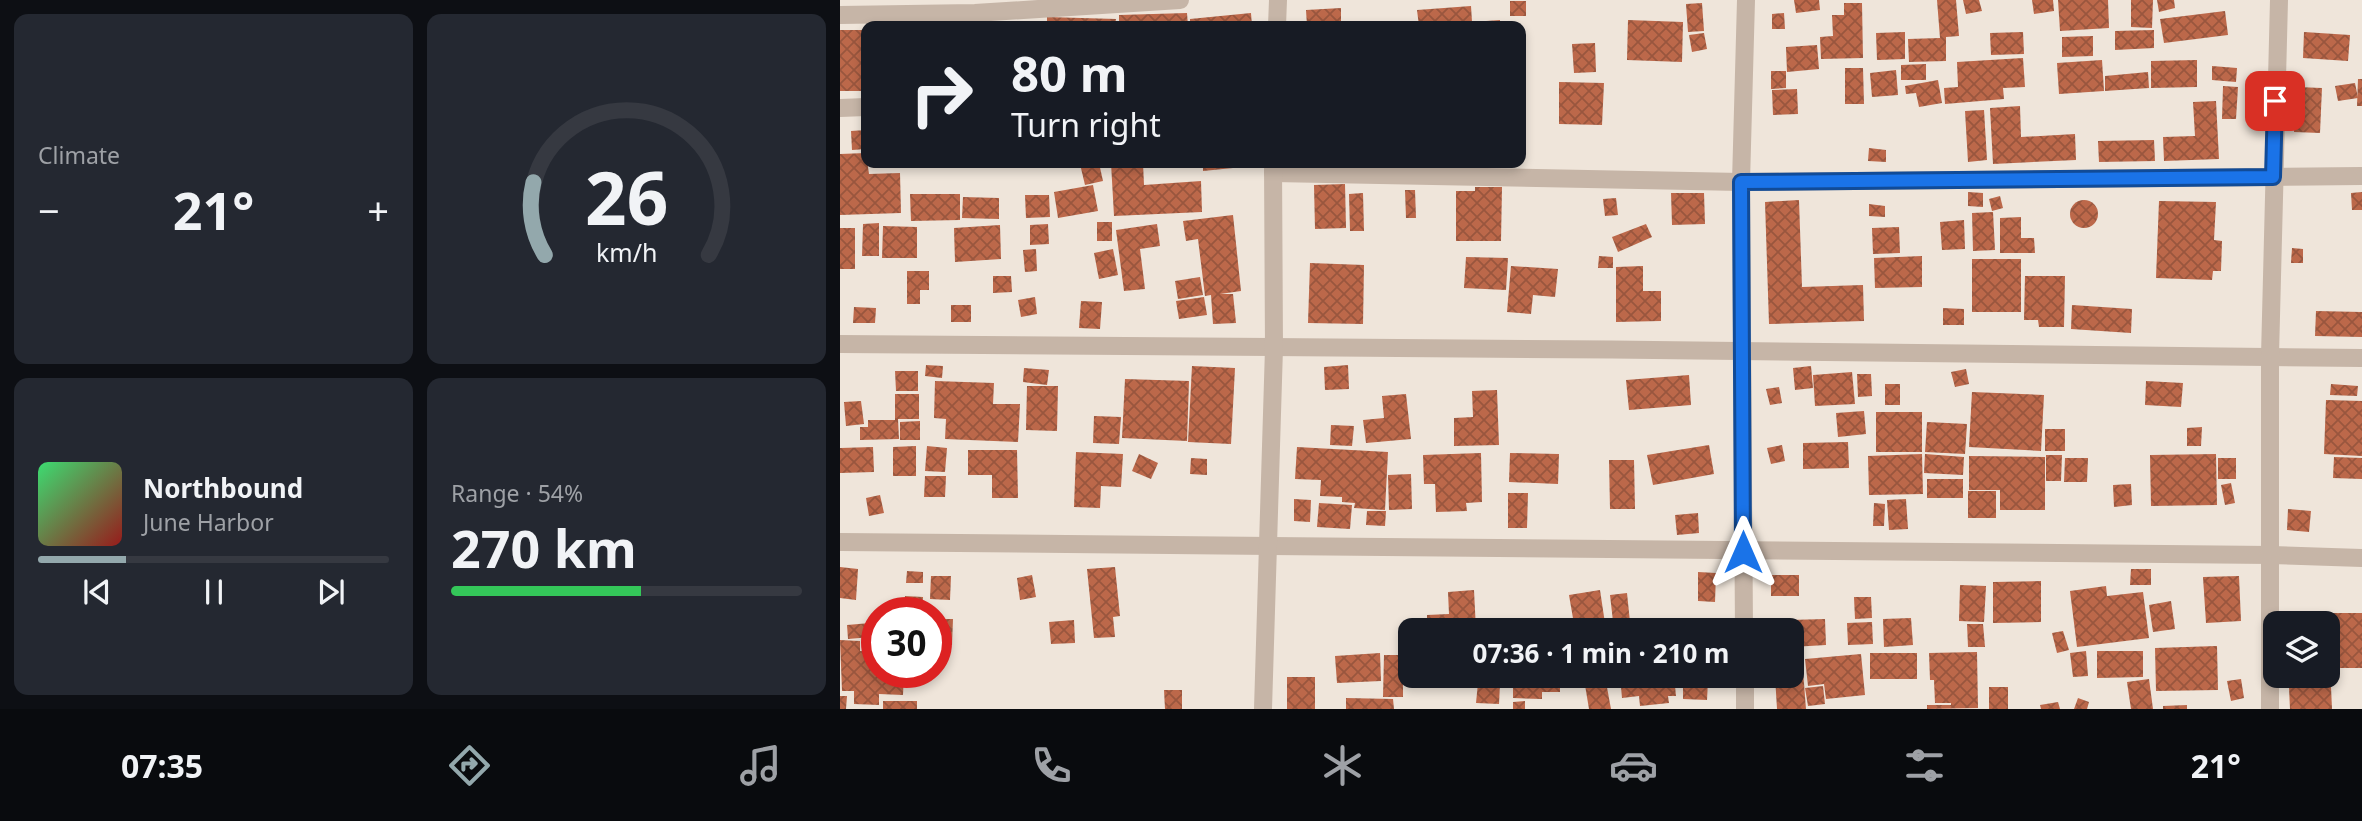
<!DOCTYPE html>
<html lang="en">
<head>
<meta charset="utf-8">
<style>
  body { margin:0; font-family:"Noto Sans",sans-serif; background:#242831; color:#f1f3f6; height:100vh; display:flex; flex-direction:column; font-size:26px; white-space:nowrap }
  * { box-sizing:border-box; margin:0 }
  p { font-size:23px; color:#9ea1a6 }
  .icon { flex:none; width:38px; height:38px; fill:none; stroke:currentColor; stroke-width:2; stroke-linecap:round; stroke-linejoin:round }
  .map { position:relative; flex:1; overflow:hidden }
  .details { display:flex; flex-direction:column; gap:14px; padding:14px; background:#0d0f14; width:840px }
  .details>* { flex:none }
  .top-card { position:absolute; left:21px; top:21px; width:665px; height:147px; border-radius:14px; box-shadow:0 4px 10px #0003; background:#171b24; color:#f1f3f6; overflow:hidden }
  .tools { position:absolute; left:1423px; top:611px; display:grid; gap:14px }
  .tools a { display:grid; place-items:center; width:77px; height:77px; border-radius:14px; background:#171b24; box-shadow:0 4px 10px #0003; font-size:35px }
  .speed { position:absolute; left:21px; top:597px; display:flex; gap:14px; font-size:35px; font-weight:700; text-align:center }
  .speed>* { display:grid; place-content:center; width:91px; height:91px; border-radius:50%; background:#171b24; box-shadow:0 4px 10px #0003; line-height:1 }
  .speed .limit { border:10px solid #d22; background:#fff; color:#111 }
  .pin { position:absolute; display:grid; place-items:center; width:60px; height:60px; color:#fff; margin:-30px; border-radius:14px; box-shadow:0 4px 10px #0006 }
  .me { position:absolute; width:77px; margin:-38px; rotate:0deg; stroke-linejoin:round; filter:drop-shadow(0 0 5px #0008) }
  .turn { display:flex; align-items:center; gap:24px; height:147px; padding:0 35px; font-size:32px }
  .turn .icon { width:91px; height:91px; stroke-width:2.5 }
  .turn b { display:block; font-size:49px; line-height:60px }
  .big { font-size:52px; font-weight:700; line-height:1.1 }
  .details .card { flex:1; display:flex; flex-direction:column; justify-content:center; gap:10px; min-width:0; padding:0 24px; border-radius:14px; background:#242831 }
  .details .dial { align-items:center; gap:0 }
  .dial svg { height:182px; overflow:visible; fill:none; stroke:#363941; stroke-width:7; stroke-linecap:round; text-anchor:middle }
  .dial text { fill:#f1f3f6; stroke:none }
  .song { display:flex; align-items:center; gap:21px }
  .cover { width:84px; height:84px; border-radius:10px; background:linear-gradient(135deg,hsl(140 70% 55%),hsl(0 70% 35%)) }
  .played { height:7px; border-radius:4px; background:linear-gradient(90deg,#93a8ac 25%,#363941 25%) }
  .keys { display:flex; justify-content:space-around; direction:ltr }
  .heat { display:flex; justify-content:space-between; align-items:center; font-size:38px; direction:ltr }
  .charge { height:10px; border-radius:5px; background:linear-gradient(90deg,#34c759 54%,#363941 0) }
  .details .tiles { flex:1; display:grid; gap:14px; grid-template-columns:repeat(2,1fr) }
  .trip { position:absolute; left:558px; top:618px; width:406px; height:70px; border-radius:14px; background:#171b24; box-shadow:0 4px 10px #0003; font-weight:700; line-height:70px; text-align:center }
  .tab-bar { display:flex; height:112px; justify-content:space-around; align-items:center; background:#090b0e; color:#9ea1a6 }
  .tab-bar .icon { width:49px; height:49px }
  .tab-bar .selected { color:#93a8ac }
  .tab-bar b { font-size:32px; color:#f1f3f6 }
  main { display:flex; flex:1; min-height:0 }
  .map>svg:first-child { display:block }
  .building { fill:url(#building-cross-hatch) }
  .lines { fill:none; stroke-linecap:round; stroke-linejoin:round }
  .lane { stroke:#c6b5a7; stroke-width:18 }
  .street { stroke:#c6b5a7; stroke-width:18 }
  .route-casing { stroke:#114b97; stroke-width:18 }
  .route { stroke:#1a73e8; stroke-width:12 }
</style>
</head>
<body>
<main>
<section class="details">
<div class="tiles">
<div class="card"><p>Climate</p>
<div class="heat"><a>−</a><b class="big">21°</b><a>+</a></div>
</div>
<div class="card dial"><svg viewBox="0 0 100 80">
<path d="M14 69A42 42 0 1 1 86 69"/>
<path d="M14 69A42 42 0 0 1 9 37" stroke="#93a8ac"/>
<text x="50" y="56" font-size="32" font-weight="700">26</text>
<text x="50" y="72" font-size="11">km/h</text>
</svg></div>
<div class="card">
<div class="song"><i class="cover"></i><div><b>Northbound</b><p>June Harbor</p></div></div>
<div class="played"></div>
<div class="keys"><svg class="icon" aria-label="previous" viewBox="0 0 24 24"><path d="M18 5L8 12l10 7zM5 5v14"/></svg><svg class="icon" aria-label="pause" viewBox="0 0 24 24"><path d="M8 5v14M16 5v14"/></svg><svg class="icon" aria-label="next" viewBox="0 0 24 24"><path d="M6 5l10 7-10 7zM19 5v14"/></svg></div>
</div>
<div class="card"><p>Range · 54%</p><b class="big">270 km</b><div class="charge"></div></div>
</div>
</section>
<div class="map">
<svg width="1522" height="709" viewBox="0 0 1522 709">
  <defs>
    <pattern id="building-cross-hatch" width="8" height="8" patternUnits="userSpaceOnUse" patternTransform="scale(1.75)"><rect width="8" height="8" fill="#bc684a"/><path d="M0 0l8 8M0 8l8-8" fill="none" stroke="#99563e"/></pattern>
  </defs>
  <rect width="100%" height="100%" fill="#efe5da"/>
  <g class="building">
    <polygon points="954,0 979,0 980,10 956,13"/>
    <polygon points="1097,0 1116,0 1119,36 1106,37 1106,61 1069,62 1068,39 1100,38"/>
    <polygon points="1123,0 1139,0 1142,11 1126,14"/>
    <polygon points="1192,0 1213,0 1214,11 1194,14"/>
    <polygon points="1218,0 1268,0 1269,28 1220,31"/>
    <polygon points="1291,0 1313,0 1312,28 1291,27"/>
    <polygon points="1317,0 1334,0 1335,8 1319,12"/>
    <rect x="670" y="1" width="16" height="15"/>
    <polygon points="862,3 864,31 848,32 846,4"/>
    <polygon points="1004,3 1022,3 1023,58 981,59 980,37 993,36 992,15 1004,15"/>
    <polygon points="631,6 632,22 660,20 660,26 579,26 577,10"/>
    <polygon points="501,8 501,26 467,26 466,10"/>
    <polygon points="1385,11 1388,35 1324,43 1320,19"/>
    <polygon points="347,13 348,26 279,26 279,15"/>
    <polygon points="411,13 412,26 350,26 350,19"/>
    <polygon points="944,13 945,29 932,29 932,14"/>
    <polygon points="207,17 276,19 275,26 207,26"/>
    <polygon points="788,20 843,22 842,62 787,60"/>
    <rect x="0" y="30" width="26" height="61"/>
    <polygon points="1314,30 1314,48 1275,50 1275,31"/>
    <polygon points="1065,32 1065,59 1037,60 1036,33"/>
    <polygon points="1183,32 1184,54 1151,55 1150,33"/>
    <polygon points="1464,32 1510,35 1508,61 1463,58"/>
    <polygon points="864,33 867,49 852,52 849,35"/>
    <polygon points="1253,36 1253,56 1222,57 1222,37"/>
    <polygon points="755,43 756,72 734,73 732,44"/>
    <polygon points="977,45 979,69 947,72 946,47"/>
    <polygon points="1183,58 1185,87 1163,88 1164,99 1105,104 1104,88 1118,87 1117,62"/>
    <polygon points="1262,60 1264,91 1219,94 1217,63"/>
    <polygon points="1357,60 1357,87 1311,88 1311,61"/>
    <polygon points="1086,64 1086,80 1061,80 1061,65"/>
    <polygon points="1372,66 1397,68 1396,82 1372,80"/>
    <polygon points="1005,68 1023,68 1024,104 1005,104"/>
    <polygon points="1056,70 1058,95 1032,97 1030,73"/>
    <polygon points="931,71 946,71 946,88 931,89"/>
    <polygon points="1308,72 1309,88 1265,91 1265,76"/>
    <polygon points="1518,79 1522,79 1522,106 1517,106"/>
    <polygon points="1098,80 1102,103 1079,107 1076,93 1066,94 1065,86"/>
    <polygon points="719,82 764,83 762,125 719,124"/>
    <polygon points="1515,83 1518,98 1498,101 1495,86"/>
    <polygon points="1383,86 1398,87 1396,119 1382,119"/>
    <polygon points="1457,87 1482,88 1480,133 1454,132"/>
    <polygon points="957,89 958,114 933,115 932,90"/>
    <polygon points="1376,101 1379,159 1324,161 1323,137 1355,136 1353,102"/>
    <polygon points="1180,106 1181,137 1235,134 1236,160 1153,164 1150,108"/>
    <polygon points="1144,110 1147,160 1128,162 1125,111"/>
    <polygon points="26,130 26,149 12,150 11,131"/>
    <polygon points="1314,140 1315,161 1259,162 1258,141"/>
    <polygon points="1029,148 1046,150 1046,162 1028,161"/>
    <polygon points="26,153 29,174 60,173 61,213 0,215 0,154"/>
    <rect x="33" y="163" width="30" height="5"/>
    <polygon points="259,163 263,181 245,185 240,164"/>
    <polygon points="271,163 303,163 304,185 361,181 362,212 274,216"/>
    <polygon points="363,163 392,163 393,168 363,171"/>
    <polygon points="505,184 506,228 475,229 474,185"/>
    <polygon points="253,185 258,211 218,218 214,192"/>
    <polygon points="635,187 662,187 661,241 616,241 616,191 635,191"/>
    <polygon points="565,190 575,190 576,218 566,218"/>
    <polygon points="1128,192 1143,193 1143,207 1128,206"/>
    <polygon points="1522,192 1522,210 1512,210 1511,193"/>
    <polygon points="523,193 524,231 510,231 509,194"/>
    <polygon points="831,193 864,193 865,224 832,225"/>
    <polygon points="70,194 120,194 120,220 71,221"/>
    <polygon points="185,195 209,195 210,217 186,218"/>
    <polygon points="1160,196 1163,208 1152,211 1149,199"/>
    <polygon points="123,197 159,198 159,219 122,218"/>
    <polygon points="776,198 778,215 765,216 763,199"/>
    <polygon points="959,200 962,287 1023,285 1024,321 929,324 925,202"/>
    <circle cx="1244" cy="214" r="14"/>
    <polygon points="1319,201 1376,202 1374,240 1382,241 1381,271 1373,271 1372,280 1316,278"/>
    <polygon points="1029,204 1045,206 1045,217 1029,216"/>
    <polygon points="1153,212 1155,250 1133,251 1132,213"/>
    <polygon points="393,215 401,291 380,294 393,294 396,323 373,324 371,295 365,296 358,239 346,241 343,221"/>
    <polygon points="1181,217 1181,238 1194,238 1195,253 1160,253 1160,218"/>
    <polygon points="1124,220 1125,249 1102,250 1100,222"/>
    <rect x="257" y="222" width="15" height="19"/>
    <polygon points="39,223 39,256 22,256 23,224"/>
    <polygon points="208,224 209,244 190,245 190,225"/>
    <polygon points="317,224 320,246 300,249 305,289 284,291 276,230"/>
    <polygon points="806,224 812,237 778,252 772,237"/>
    <polygon points="160,225 161,259 115,262 114,228"/>
    <polygon points="43,226 77,227 77,258 42,258"/>
    <polygon points="1059,227 1060,253 1033,254 1032,228"/>
    <rect x="0" y="228" width="15" height="41"/>
    <polygon points="1452,248 1463,249 1463,263 1451,263"/>
    <polygon points="196,249 197,271 185,272 183,250"/>
    <polygon points="273,249 278,275 259,279 254,253"/>
    <polygon points="759,256 773,257 773,268 758,268"/>
    <polygon points="1082,256 1082,287 1035,288 1034,258"/>
    <polygon points="626,257 668,258 666,290 624,288"/>
    <rect x="1132" y="259" width="49" height="53"/>
    <polygon points="470,263 524,265 523,324 468,323"/>
    <polygon points="671,266 718,269 715,297 693,295 691,314 667,312"/>
    <polygon points="803,266 803,291 821,291 821,321 776,322 776,267"/>
    <polygon points="67,271 89,271 89,290 80,290 80,304 67,304"/>
    <polygon points="153,276 171,276 172,292 153,293"/>
    <polygon points="1185,276 1225,276 1224,327 1199,327 1198,320 1184,320"/>
    <polygon points="360,277 363,295 338,299 335,281"/>
    <polygon points="195,297 197,314 181,317 178,300"/>
    <polygon points="364,297 367,315 339,319 336,301"/>
    <polygon points="241,301 262,302 260,329 239,328"/>
    <rect x="111" y="305" width="20" height="17"/>
    <polygon points="1232,305 1292,309 1291,333 1231,329"/>
    <polygon points="14,307 36,308 35,323 13,323"/>
    <polygon points="1103,308 1124,309 1124,325 1103,325"/>
    <polygon points="1476,311 1522,312 1522,337 1475,336"/>
    <polygon points="86,365 103,366 102,378 85,376"/>
    <polygon points="508,365 509,389 485,390 484,367"/>
    <polygon points="352,366 395,368 391,444 348,442"/>
    <polygon points="971,366 973,388 955,390 953,368"/>
    <polygon points="184,368 209,370 207,385 183,382"/>
    <polygon points="1126,369 1129,384 1115,387 1111,372"/>
    <polygon points="55,371 78,371 78,391 56,391"/>
    <polygon points="1012,372 1015,404 975,406 973,375"/>
    <polygon points="1017,374 1031,374 1032,396 1018,397"/>
    <polygon points="849,375 851,405 789,410 786,380"/>
    <polygon points="285,379 349,381 347,441 282,438"/>
    <polygon points="95,381 154,383 153,404 180,404 178,442 105,439 106,419 94,418"/>
    <polygon points="1306,381 1343,383 1341,407 1305,405"/>
    <rect x="1045" y="384" width="15" height="21"/>
    <polygon points="1491,384 1518,386 1517,396 1490,395"/>
    <polygon points="187,386 218,386 217,431 186,430"/>
    <polygon points="939,387 942,403 930,405 926,389"/>
    <polygon points="657,390 659,445 614,446 614,418 633,417 632,391"/>
    <polygon points="1132,392 1204,395 1201,451 1129,447"/>
    <polygon points="55,394 79,394 79,419 58,419 59,439 20,440 20,427 28,427 28,420 55,420"/>
    <polygon points="566,394 571,439 526,443 523,420 544,418 542,396"/>
    <polygon points="1486,400 1522,401 1522,456 1484,454"/>
    <polygon points="21,401 24,424 6,426 4,402"/>
    <polygon points="1024,411 1026,434 998,437 996,413"/>
    <rect x="1036" y="412" width="46" height="40"/>
    <polygon points="254,416 281,417 279,444 253,443"/>
    <polygon points="80,421 80,440 60,440 60,422"/>
    <polygon points="1087,422 1127,424 1125,454 1085,452"/>
    <polygon points="491,425 514,426 512,446 490,445"/>
    <polygon points="1362,427 1361,446 1347,446 1347,428"/>
    <rect x="1205" y="429" width="20" height="22"/>
    <polygon points="1008,442 1009,468 963,469 963,443"/>
    <polygon points="869,445 874,474 813,485 807,455"/>
    <polygon points="942,445 945,461 931,464 927,448"/>
    <polygon points="76,446 76,476 53,476 53,447"/>
    <polygon points="87,446 107,448 105,472 85,471"/>
    <polygon points="33,447 34,472 0,473 0,448"/>
    <polygon points="457,447 548,452 545,510 514,508 515,503 502,502 502,497 480,496 481,480 455,479"/>
    <polygon points="128,450 177,450 178,498 152,498 152,475 128,475"/>
    <polygon points="236,452 283,454 281,487 261,486 260,508 234,507"/>
    <polygon points="641,453 642,502 626,503 627,511 596,512 595,484 584,484 583,455"/>
    <polygon points="670,453 719,454 718,484 669,482"/>
    <polygon points="299,454 318,463 311,479 292,471"/>
    <polygon points="1082,454 1083,494 1029,495 1028,456"/>
    <polygon points="1085,454 1124,457 1123,475 1084,473"/>
    <polygon points="1376,454 1377,505 1311,506 1310,455"/>
    <polygon points="1206,455 1222,455 1221,481 1206,481"/>
    <polygon points="1129,456 1205,457 1205,510 1160,510 1160,490 1129,490"/>
    <polygon points="1494,457 1522,458 1522,479 1493,478"/>
    <polygon points="351,458 367,459 367,475 350,474"/>
    <polygon points="1225,458 1248,458 1247,482 1224,482"/>
    <rect x="1378" y="458" width="18" height="21"/>
    <polygon points="769,460 794,460 795,509 770,509"/>
    <polygon points="571,474 572,509 549,510 548,475"/>
    <polygon points="85,476 106,476 105,497 84,497"/>
    <rect x="1087" y="479" width="36" height="19"/>
    <polygon points="1391,483 1395,503 1385,505 1381,485"/>
    <polygon points="1291,484 1292,505 1274,507 1273,485"/>
    <rect x="1128" y="491" width="28" height="27"/>
    <polygon points="668,493 688,493 687,528 668,528"/>
    <polygon points="40,495 44,513 29,516 26,498"/>
    <polygon points="454,499 471,500 470,522 454,521"/>
    <polygon points="1066,499 1068,529 1049,530 1047,500"/>
    <polygon points="479,503 512,505 510,529 477,527"/>
    <polygon points="1034,503 1045,504 1044,526 1033,526"/>
    <polygon points="1448,509 1471,511 1469,532 1447,530"/>
    <polygon points="527,511 546,511 545,526 526,525"/>
    <polygon points="858,513 859,533 837,535 835,515"/>
    <polygon points="0,567 18,569 16,600 0,598"/>
    <polygon points="275,567 280,616 273,617 275,637 254,638 247,569"/>
    <polygon points="1291,569 1311,569 1311,585 1290,585"/>
    <polygon points="67,571 83,572 83,583 66,583"/>
    <polygon points="858,572 876,573 875,602 858,601"/>
    <polygon points="192,575 196,597 180,600 177,578"/>
    <rect x="931" y="575" width="28" height="21"/>
    <polygon points="91,576 111,576 110,600 90,599"/>
    <polygon points="1399,576 1401,621 1366,623 1363,577"/>
    <polygon points="1201,581 1201,622 1153,623 1153,582"/>
    <polygon points="1120,585 1146,586 1144,622 1119,621"/>
    <polygon points="1266,586 1267,596 1303,592 1309,638 1237,647 1230,591"/>
    <polygon points="634,590 636,630 587,630 587,615 609,614 608,592"/>
    <polygon points="760,590 766,630 735,630 729,595"/>
    <polygon points="787,593 790,622 814,618 816,630 774,630 770,595"/>
    <polygon points="65,596 83,597 82,612 64,612"/>
    <polygon points="1014,597 1031,597 1032,618 1015,619"/>
    <polygon points="1331,601 1335,629 1313,632 1309,605"/>
    <polygon points="1477,613 1522,613 1522,668 1488,668 1488,623 1476,623"/>
    <polygon points="1071,618 1073,645 1044,647 1043,619"/>
    <polygon points="96,619 113,619 112,645 96,644"/>
    <polygon points="985,619 986,645 952,647 952,630 949,630 949,620"/>
    <polygon points="234,620 235,643 211,644 209,622"/>
    <polygon points="690,621 692,630 676,630 675,624"/>
    <polygon points="1032,622 1033,644 1008,645 1007,623"/>
    <polygon points="30,623 31,637 8,639 7,625"/>
    <polygon points="821,623 865,624 865,630 821,630"/>
    <polygon points="1127,624 1143,624 1145,647 1128,647"/>
    <polygon points="1223,631 1229,650 1217,653 1212,633"/>
    <polygon points="0,640 20,641 20,651 37,652 37,672 64,672 63,695 39,694 39,705 14,704 14,691 2,691"/>
    <polygon points="1377,646 1378,690 1316,691 1315,648"/>
    <polygon points="1246,651 1248,676 1233,677 1230,653"/>
    <polygon points="1257,651 1303,651 1303,677 1257,678"/>
    <polygon points="1137,652 1138,708 1087,709 1087,705 1111,705 1111,703 1095,703 1094,680 1090,680 1089,653"/>
    <polygon points="540,653 541,681 497,683 495,656"/>
    <rect x="1030" y="653" width="47" height="26"/>
    <polygon points="1021,654 1025,695 986,699 984,684 968,686 965,659"/>
    <polygon points="544,655 563,655 563,697 543,697"/>
    <polygon points="962,658 966,709 937,709 935,676 952,676 952,659"/>
    <polygon points="589,676 632,676 632,680 589,679"/>
    <polygon points="673,676 720,676 720,692 702,692 702,699 673,698"/>
    <polygon points="780,676 834,676 836,696 828,696 829,703 800,706 799,696 782,698"/>
    <rect x="447" y="677" width="28" height="32"/>
    <polygon points="1309,679 1313,709 1291,709 1287,682"/>
    <polygon points="1401,679 1404,698 1391,701 1387,681"/>
    <polygon points="843,680 868,681 867,700 843,699"/>
    <polygon points="766,682 771,709 749,709 745,685"/>
    <polygon points="638,683 660,684 659,704 636,703"/>
    <polygon points="983,686 985,704 968,706 965,688"/>
    <rect x="1149" y="687" width="19" height="22"/>
    <polygon points="1491,687 1492,709 1450,709 1449,688"/>
    <polygon points="324,690 342,690 342,709 325,709"/>
    <polygon points="0,696 7,696 6,709 0,709"/>
    <polygon points="506,698 553,699 554,709 506,709"/>
    <polygon points="1238,698 1249,702 1247,709 1234,709"/>
    <rect x="43" y="701" width="34" height="8"/>
    <polygon points="685,701 685,709 673,709 673,702"/>
    <polygon points="1218,702 1220,709 1201,709 1200,705"/>
    <polygon points="1347,705 1347,709 1323,709 1323,706"/>
  </g>
  <g class="lines">
    <polyline class="lane" points="0,15 135,13 340,0"/>
    <g class="street">
      <polyline points="437,26 438,0"/>
      <polyline points="0,108 26,107"/>
      <polyline points="433,173 901,182 1522,176"/>
      <path d="M0 344C507 349 1015 349 1522 358"/>
      <polyline points="0,542 1431,555 1522,558"/>
      <polyline points="904,630 901,182 906,0"/>
      <polyline points="905,676 905,709"/>
      <polyline points="423,709 434,348 433,163"/>
      <polyline points="1430,709 1430,356 1439,0"/>
    </g>
  </g>
  <g class="lines">
    <defs>
      <polyline id="route" points="903,552 901,182 1433,177 1435,101"/>
    </defs>
    <use href="#route" class="route-casing"/>
    <use href="#route" class="route"/>
  </g>
</svg>
<div class="tools">
<a><svg class="icon" aria-label="layers" viewBox="0 0 24 24"><path d="M12 4l9 5-9 5-9-5zM3 14l9 5 9-5"/></svg></a>
</div>
<div class="speed"><div class="limit">30</div></div>
<div class="pin" style="left:1435px;top:101px;background:#d93025"><svg class="icon" aria-label="arrive" viewBox="0 0 24 24"><path d="M6 21V4h12l-3 4 3 4H6"/></svg></div>
<svg class="me" style="left:903px;top:552px" viewBox="-20 -20 40 40"><path d="M0-17L14 15 0 8-14 15z" fill="#1a73e8" stroke="#fff" stroke-width="4"/></svg>
<div class="trip">07:36 · 1 min · 210 m</div>
<div class="top-card">
<div class="turn"><svg class="icon" aria-label="right" viewBox="0 0 24 24"><path d="M7 20v-9h11M14 6l5 5-5 5"/></svg><div><b>80 m</b>Turn right</div></div>
</div>
</div>
</main>
<nav class="tab-bar">
<b>07:35</b>
<svg class="icon selected" aria-label="directions" viewBox="0 0 24 24"><path d="M12 3l9 9-9 9-9-9zM9 14v-3h6M13 9l2 2-2 2"/></svg>
<svg class="icon" aria-label="music" viewBox="0 0 24 24"><path d="M9 18V5l10-2v13"/><circle cx="6" cy="18" r="3"/><circle cx="16" cy="16" r="3"/></svg>
<svg class="icon" aria-label="phone" viewBox="0 0 24 24"><path d="M5 4h4l2 5-3 2q2 4 5 5l2-3 5 2v4C11 20 4 13 5 4z"/></svg>
<svg class="icon" aria-label="climate" viewBox="0 0 24 24"><path d="M12 3v18M4 7l16 10M4 17L20 7"/></svg>
<svg class="icon" aria-label="car" viewBox="0 0 24 24"><path d="M5 17H2v-5l4-1 3-4h7l3 4 3 1v5h-3M9 17h6M6 11h13"/><circle cx="7" cy="17" r="2"/><circle cx="17" cy="17" r="2"/></svg>
<svg class="icon" aria-label="filters" viewBox="0 0 24 24"><path d="M4 7h16M4 17h16"/><circle cx="9" cy="7" r="2"/><circle cx="15" cy="17" r="2"/></svg>
<b>21°</b>
</nav>
</body>
</html>
